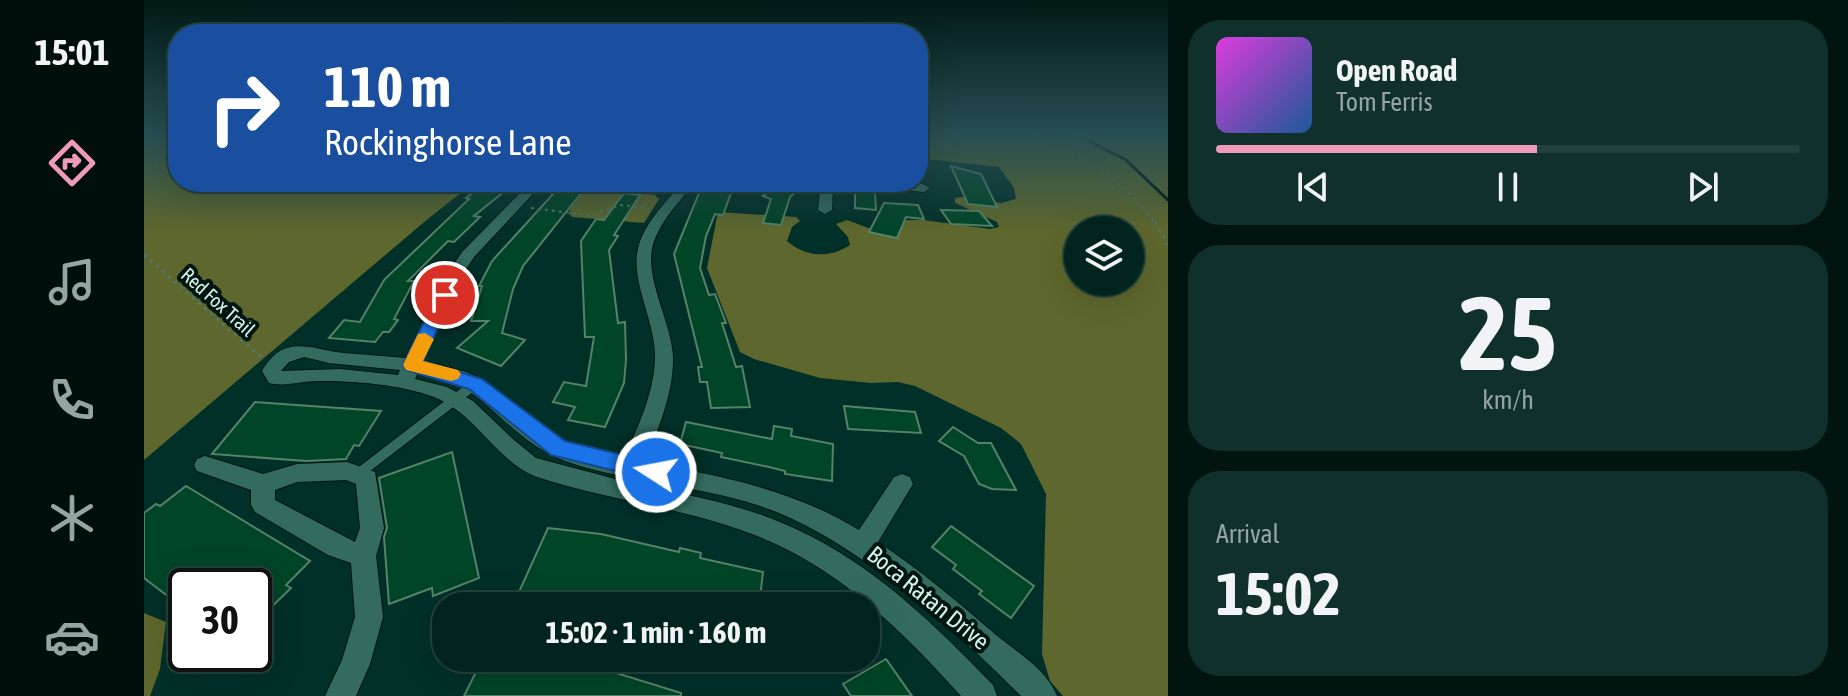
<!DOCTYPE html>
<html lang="en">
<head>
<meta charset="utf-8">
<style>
  body { margin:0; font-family:"Asap Condensed",sans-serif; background:#0f302b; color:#f1f3f6; height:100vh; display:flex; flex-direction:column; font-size:30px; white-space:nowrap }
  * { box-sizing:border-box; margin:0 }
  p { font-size:26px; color:#96a4a4 }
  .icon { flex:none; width:44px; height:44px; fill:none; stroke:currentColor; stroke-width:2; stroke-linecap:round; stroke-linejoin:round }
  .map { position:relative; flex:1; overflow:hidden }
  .side { display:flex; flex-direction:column; gap:20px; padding:20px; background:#011410; width:680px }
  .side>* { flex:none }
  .top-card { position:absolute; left:24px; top:24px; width:760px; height:168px; border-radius:32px; box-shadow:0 8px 32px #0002,0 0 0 2px #23413c; background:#1a4fa0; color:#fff; overflow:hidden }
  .fabs { position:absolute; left:920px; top:216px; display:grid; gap:16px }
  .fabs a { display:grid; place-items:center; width:80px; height:80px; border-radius:50%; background:#01241e; box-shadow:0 8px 32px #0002,0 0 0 2px #23413c; font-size:40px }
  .speed { position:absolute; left:24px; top:568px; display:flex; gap:16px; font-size:40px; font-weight:700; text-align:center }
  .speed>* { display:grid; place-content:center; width:104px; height:104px; border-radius:50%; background:#01241e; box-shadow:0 8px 32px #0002,0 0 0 2px #23413c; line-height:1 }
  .speed .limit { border:4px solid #111; border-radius:12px; background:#fff; color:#111 }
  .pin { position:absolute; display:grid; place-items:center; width:68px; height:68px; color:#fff; margin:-34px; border:4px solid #fff; border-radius:50%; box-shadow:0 2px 8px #0007 }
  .me { position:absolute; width:88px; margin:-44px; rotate:281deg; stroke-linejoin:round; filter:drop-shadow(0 0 6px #0008) }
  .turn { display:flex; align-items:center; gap:28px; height:168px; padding:0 24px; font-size:36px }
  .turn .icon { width:104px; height:104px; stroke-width:2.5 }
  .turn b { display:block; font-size:56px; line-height:68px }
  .big { font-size:60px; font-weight:700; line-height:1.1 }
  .side .widget { flex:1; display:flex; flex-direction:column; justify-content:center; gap:12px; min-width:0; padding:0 28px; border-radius:32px; background:#0f302b }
  .side .dial { align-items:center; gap:0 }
  .dial b { font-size:104px; line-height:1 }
  .song { display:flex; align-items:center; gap:24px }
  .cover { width:96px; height:96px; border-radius:12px; background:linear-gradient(135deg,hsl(300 70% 55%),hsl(210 70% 35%)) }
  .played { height:8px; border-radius:4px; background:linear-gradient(90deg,#ef9ab8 55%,#23413c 55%) }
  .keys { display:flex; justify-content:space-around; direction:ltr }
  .trip { position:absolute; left:288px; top:592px; width:448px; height:80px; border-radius:32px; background:#01241e; box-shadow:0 8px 32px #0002,0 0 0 2px #23413c; font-weight:700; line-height:80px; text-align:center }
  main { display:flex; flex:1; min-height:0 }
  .tab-bar { display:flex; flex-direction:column; width:144px; justify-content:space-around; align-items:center; background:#000e0c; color:#96a4a4 }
  .tab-bar .icon { width:56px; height:56px }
  .tab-bar .on { color:#ef9ab8 }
  .tab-bar b { font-size:36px; color:#f1f3f6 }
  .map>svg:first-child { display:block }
  .forest { fill:#5e672d; fill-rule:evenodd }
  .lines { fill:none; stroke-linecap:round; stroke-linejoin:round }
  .stream { stroke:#00120e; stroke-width:3 }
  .building { fill:#004527; stroke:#568268; stroke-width:2 }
  .lane-casing { stroke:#001611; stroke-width:12 }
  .street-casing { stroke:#001611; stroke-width:2 }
  .path-far1 { stroke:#507870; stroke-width:2; stroke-dasharray:3 4; stroke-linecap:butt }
  .path { stroke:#507870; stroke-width:3; stroke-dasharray:3 5; stroke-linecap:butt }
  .lane { stroke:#336c5f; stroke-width:10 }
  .street { fill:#336c5f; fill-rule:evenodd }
  .route { fill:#1a73e8; stroke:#114b97; stroke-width:2 }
  .slow { fill:#f59e0b }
  .labels { text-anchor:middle; stroke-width:8; stroke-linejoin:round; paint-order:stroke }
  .street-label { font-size:20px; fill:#d5f2ea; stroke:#011511 }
  .near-street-label { font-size:24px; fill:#d5f2ea; stroke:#011511 }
</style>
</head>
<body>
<main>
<nav class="tab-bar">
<b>15:01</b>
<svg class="icon on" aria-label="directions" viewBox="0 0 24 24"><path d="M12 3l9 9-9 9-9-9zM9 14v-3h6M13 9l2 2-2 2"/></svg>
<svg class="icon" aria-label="music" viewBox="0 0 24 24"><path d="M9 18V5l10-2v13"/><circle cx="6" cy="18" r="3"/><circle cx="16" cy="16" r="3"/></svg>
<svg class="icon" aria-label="phone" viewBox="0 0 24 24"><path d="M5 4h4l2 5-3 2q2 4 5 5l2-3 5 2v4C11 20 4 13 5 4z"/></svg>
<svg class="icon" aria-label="climate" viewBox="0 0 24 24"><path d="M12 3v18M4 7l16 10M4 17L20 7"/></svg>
<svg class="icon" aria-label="car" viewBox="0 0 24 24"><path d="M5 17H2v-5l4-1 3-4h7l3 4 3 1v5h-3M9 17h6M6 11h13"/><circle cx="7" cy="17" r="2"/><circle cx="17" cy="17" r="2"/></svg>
</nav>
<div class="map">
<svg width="1024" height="696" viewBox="0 0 1024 696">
  <rect width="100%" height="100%" fill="#013028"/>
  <g class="forest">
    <polygon points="0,134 34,134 34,182 344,182 314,195 279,223 0,460"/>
    <path d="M774 134H1024V696H919L906 681 898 654 902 494 877 444 857 428 771 386 754 382 727 383 676 378 610 359 596 352 563 268 574 212 652 217 656 221 648 227 643 241C661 257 685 259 706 245L704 237 692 224 703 220 727 229 748 230 763 220H779L846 229 855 227 853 222 811 203V198L817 197 857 203 872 199 870 188 855 167 774 158ZM934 230H986V282H934Z"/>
    <polygon points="447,182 478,182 475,191 511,195 515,199 500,223 429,217 425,214 426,209"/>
    <polygon points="0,613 22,622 16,669 6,696 0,696"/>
  </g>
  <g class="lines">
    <polyline class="stream" points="931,134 982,160 1024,200"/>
  </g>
  <g class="building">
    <polygon points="807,166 837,174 853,207 824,204"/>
    <polygon points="343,182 372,182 330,216 336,217 310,242 304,241 264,281 270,281 250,319 254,320 245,332 239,332 231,342 185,338 200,320 216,322 240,280 325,199 322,198"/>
    <polygon points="420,182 446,182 379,266 369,289 358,333 381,340 357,366 313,348 344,321 327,321 338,286 335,286 348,261"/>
    <polygon points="581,182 591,182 579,215 571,214 562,236 556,268 565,295 571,294 582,323 578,323 592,367 598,366 606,407 567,408 563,382 556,382 554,367 558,367 530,254 555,193"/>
    <polygon points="634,184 654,190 646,197 637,225 619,223 627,199 619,196"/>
    <polygon points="711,191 731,193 732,210 711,208"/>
    <polygon points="480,193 496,195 470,235 474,236 465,250 474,323 481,322 482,360 480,383 461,427 424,420 431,407 409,402 420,382 442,386 450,337 441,337 437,241 452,219 460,220"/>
    <polygon points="740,203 774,205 780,219 762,217 753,238 725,232"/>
    <polygon points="797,210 835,211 848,226 807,224"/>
    <polygon points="111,402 152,405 237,411 215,446 210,445 202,459 162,461 68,454"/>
    <polygon points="700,406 771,412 777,433 704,429"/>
    <polygon points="542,422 628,439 630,426 648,429 647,436 689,444 688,481 641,474 641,471 625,467 577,457 578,453 536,444"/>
    <polygon points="809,427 834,443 847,443 872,490 848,489 835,484 820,456 795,441"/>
    <polygon points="308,452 335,578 289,596 288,588 245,604 240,537 243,528 235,478"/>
    <polygon points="42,486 166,561 142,585 147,588 110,624 110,586 42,586 42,610 0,578 0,513 12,504 16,506"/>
    <polygon points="807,526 890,586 867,618 835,594 838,591 809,569 812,565 788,547"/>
    <polygon points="404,528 457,534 535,552 536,548 557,553 556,558 619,572 615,606 542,606 518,600 517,606 418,606 374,594"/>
    <polygon points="345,658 424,658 537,693 537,696 320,696 335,666 340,668"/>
    <polygon points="742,659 768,696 707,696 699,684"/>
  </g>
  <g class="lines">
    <defs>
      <polyline id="lane" points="214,474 331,384"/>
      <g id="street">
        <path d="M387 182H400L330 257 320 272 279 361 322 372 339 380 399 429 421 442 480 459C494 426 510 394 511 358 512 322 486 281 494 249 499 224 523 201 539 182H551C536 201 513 224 508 249 502 281 527 322 529 356 530 393 514 429 501 462 576 476 648 489 715 530L750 477 758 474 766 477 769 484 734 542C776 570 814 602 852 635 873 652 903 670 913 696H877C812 630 716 545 630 511 586 494 539 488 494 479L489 484C545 495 602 505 654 530 731 566 791 625 849 685L853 696H817C758 630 692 565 608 534 538 507 461 500 390 476 350 458 331 413 290 397 254 384 211 381 174 381 157 381 142 387 125 383L118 371C140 333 165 349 200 353 221 355 242 356 262 358L304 272 319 251ZM160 357 185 363 256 370 254 375 196 369 137 371 145 362ZM274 372C334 382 347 416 392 446 415 462 446 469 473 475L475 480 392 458 370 440 329 401 303 387 271 379Z"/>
        <polygon points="677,182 689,182 688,210 681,214 674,210"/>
        <path d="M710 182C732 182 768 176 786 188L780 192 716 186Z"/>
        <path d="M61 456 119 474 153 464 203 462 231 472 240 528 232 556 239 617 226 664 212 696H181L198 660 211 617 207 563 184 555 111 512 107 505V490L53 471 50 465 53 459ZM202 480 212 484 216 528 211 542 131 500V490L153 482Z"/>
      </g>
    </defs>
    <use href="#lane" class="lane-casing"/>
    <use href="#street" class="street-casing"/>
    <g class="path-far1">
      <path d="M889 134C938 155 980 181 1012 224"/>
      <polyline points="0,139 18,143 28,153 0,166"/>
      <polyline points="0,152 23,156"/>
      <polyline points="387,208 444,215 477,205 505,208"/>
    </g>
    <g class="path">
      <polyline points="1011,222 1024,245"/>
      <polyline points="0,255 118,358"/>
    </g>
    <use href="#lane" class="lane"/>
    <use href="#street" class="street"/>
  </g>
  <linearGradient id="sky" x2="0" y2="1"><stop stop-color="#011a16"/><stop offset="0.58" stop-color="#274e53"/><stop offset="1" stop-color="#274e53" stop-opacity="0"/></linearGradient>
  <rect width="1024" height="231" fill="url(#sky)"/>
  <polygon class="route" points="301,290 309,295 279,361 338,379 421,441 520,465 523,472 520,478 512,481 407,455 325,389 262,370 259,365 293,295"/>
  <polygon class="slow" points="281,333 290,339 279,361 314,370 317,374 314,379 307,381 262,370 259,365 274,334"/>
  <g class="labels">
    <g class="street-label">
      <text transform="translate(74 302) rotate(42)" y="7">Red Fox Trail</text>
    </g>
    <g class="near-street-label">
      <text transform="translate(784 598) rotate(39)" y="8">Boca Ratan Drive</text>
    </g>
  </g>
</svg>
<div class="fabs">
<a><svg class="icon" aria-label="layers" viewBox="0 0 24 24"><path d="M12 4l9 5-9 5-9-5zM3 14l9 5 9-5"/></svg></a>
</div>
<div class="speed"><div class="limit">30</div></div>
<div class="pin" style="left:301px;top:295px;background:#d93025"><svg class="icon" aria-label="arrive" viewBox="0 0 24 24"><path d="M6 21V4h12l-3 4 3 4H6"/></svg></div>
<svg class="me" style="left:512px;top:472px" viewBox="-20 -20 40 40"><circle r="17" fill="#1a73e8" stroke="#fff" stroke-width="3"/><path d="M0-11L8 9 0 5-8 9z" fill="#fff"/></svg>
<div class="trip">15:02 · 1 min · 160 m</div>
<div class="top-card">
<div class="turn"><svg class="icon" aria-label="right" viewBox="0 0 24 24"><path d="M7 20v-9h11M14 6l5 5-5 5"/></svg><div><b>110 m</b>Rockinghorse Lane</div></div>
</div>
</div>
<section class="side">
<div class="widget">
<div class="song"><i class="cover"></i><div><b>Open Road</b><p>Tom Ferris</p></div></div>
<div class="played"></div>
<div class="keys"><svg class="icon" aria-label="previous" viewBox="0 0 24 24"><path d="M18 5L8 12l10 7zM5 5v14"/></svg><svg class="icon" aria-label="pause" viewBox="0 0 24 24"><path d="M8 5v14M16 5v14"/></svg><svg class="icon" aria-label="next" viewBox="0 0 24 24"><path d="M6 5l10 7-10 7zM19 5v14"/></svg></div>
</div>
<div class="widget dial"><b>25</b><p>km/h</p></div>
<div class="widget"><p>Arrival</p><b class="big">15:02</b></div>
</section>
</main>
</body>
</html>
